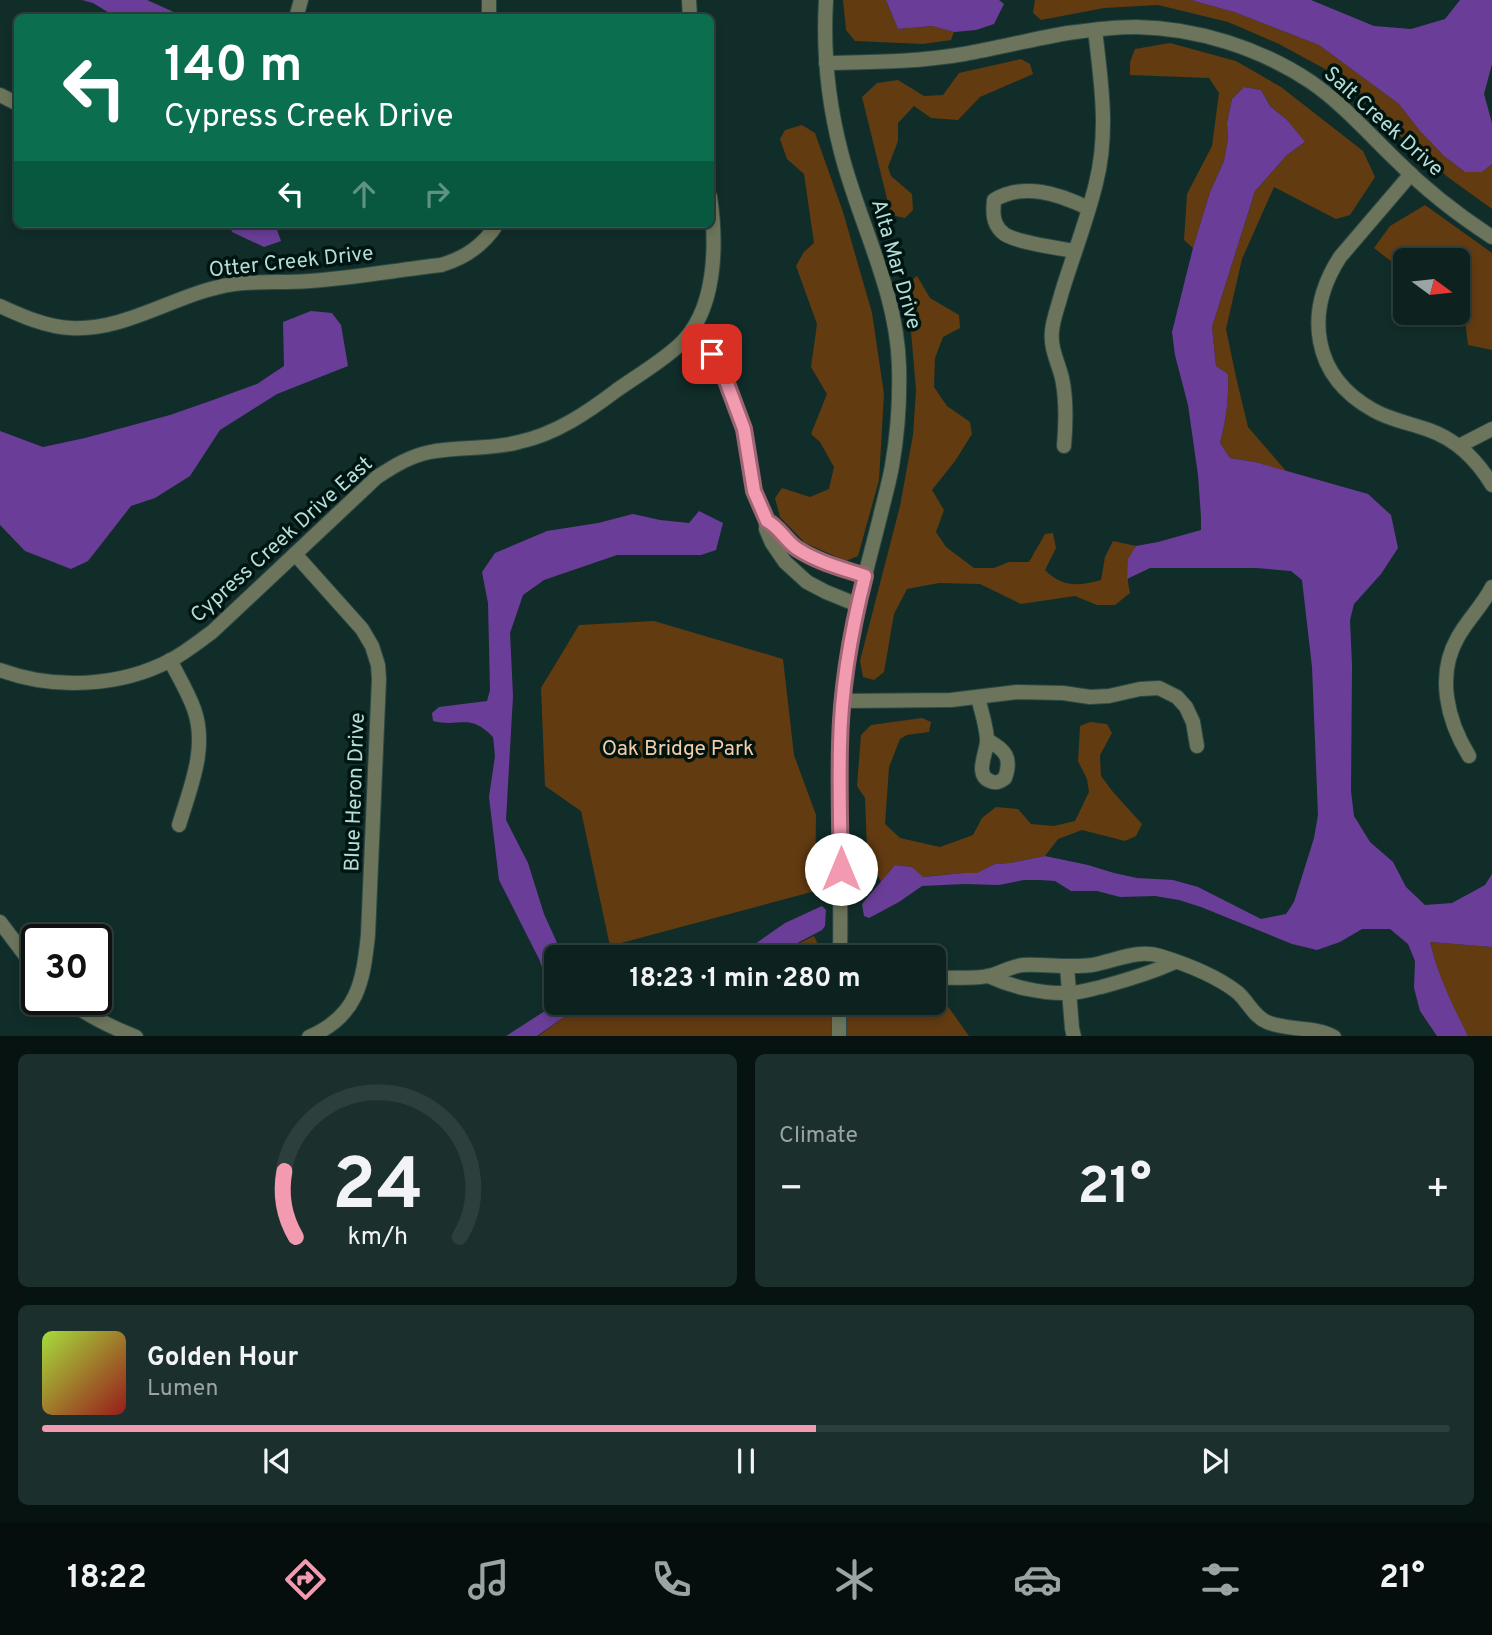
<!DOCTYPE html>
<html lang="en">
<head>
<meta charset="utf-8">
<style>
  body { margin:0; font-family:Overpass,sans-serif; background:#1b2f2c; color:#f1f3f6; height:100vh; display:flex; flex-direction:column; font-size:26px; white-space:nowrap }
  * { box-sizing:border-box; margin:0 }
  p { font-size:23px; color:#9aa4a4 }
  .icon { flex:none; width:38px; height:38px; fill:none; stroke:currentColor; stroke-width:2; stroke-linecap:round; stroke-linejoin:round }
  .map { position:relative; height:1036px; overflow:hidden }
  .panel { display:flex; flex-direction:column; gap:18px; padding:18px; background:#071311; flex:1 }
  .panel>* { flex:none }
  .top-card { position:absolute; left:14px; top:14px; width:700px; height:214px; border-radius:10px; box-shadow:0 4px 10px #0003,0 0 0 2px #2d3f3d; background:#0b6e4f; color:#fff; overflow:hidden }
  .needle { width:46px; rotate:105deg }
  .buttons { position:absolute; left:1393px; top:248px; display:grid; gap:14px }
  .buttons a { display:grid; place-items:center; width:77px; height:77px; border-radius:10px; background:#0d221f; box-shadow:0 4px 10px #0003,0 0 0 2px #2d3f3d; font-size:35px }
  .speed { position:absolute; left:21px; top:924px; display:flex; gap:14px; font-size:35px; font-weight:700; text-align:center }
  .speed>* { display:grid; place-content:center; width:91px; height:91px; border-radius:50%; background:#0d221f; box-shadow:0 4px 10px #0003,0 0 0 2px #2d3f3d; line-height:1 }
  .speed .limit { border:4px solid #111; border-radius:10px; background:#fff; color:#111 }
  .pin { position:absolute; display:grid; place-items:center; width:60px; height:60px; color:#fff; margin:-30px; border-radius:14px; box-shadow:0 4px 10px #0006 }
  .me { position:absolute; width:77px; margin:-38px; rotate:0deg; stroke-linejoin:round; filter:drop-shadow(0 0 5px #0008) }
  .turn { display:flex; align-items:center; gap:24px; height:147px; padding:0 35px; font-size:32px }
  .turn .icon { width:91px; height:91px; stroke-width:2.5 }
  .turn b { display:block; font-size:49px; line-height:60px }
  .lanes { display:flex; align-items:center; height:66px; padding:0 35px; background:#0003; justify-content:center; gap:35px; direction:ltr }
  .lanes .off { opacity:.35 }
  .big { font-size:52px; font-weight:700; line-height:1.1 }
  .panel .card { flex:1; display:flex; flex-direction:column; justify-content:center; gap:10px; min-width:0; padding:0 24px; border-radius:10px; background:#1b2f2c }
  .panel .dial { align-items:center; gap:0 }
  .dial svg { height:182px; overflow:visible; fill:none; stroke:#2d3f3d; stroke-width:7; stroke-linecap:round; text-anchor:middle }
  .dial text { fill:#f1f3f6; stroke:none }
  .song { display:flex; align-items:center; gap:21px }
  .cover { width:84px; height:84px; border-radius:10px; background:linear-gradient(135deg,hsl(80 70% 55%),hsl(0 70% 35%)) }
  .played { height:7px; border-radius:4px; background:linear-gradient(90deg,#f29ab0 55%,#2d3f3d 55%) }
  .keys { display:flex; justify-content:space-around; direction:ltr }
  .heat { display:flex; justify-content:space-between; align-items:center; font-size:38px; direction:ltr }
  .panel .tiles { flex:1; display:grid; gap:18px; grid-template-columns:1fr 1fr }
  .card:last-child { grid-column:span 2 }
  .trip { position:absolute; left:544px; top:945px; width:402px; height:70px; border-radius:10px; background:#0d221f; box-shadow:0 4px 10px #0003,0 0 0 2px #2d3f3d; font-weight:700; line-height:70px; text-align:center }
  .menu { display:flex; height:112px; justify-content:space-around; align-items:center; background:#050e0c; color:#9aa4a4 }
  .menu .icon { width:49px; height:49px }
  .menu .on { color:#f29ab0 }
  .menu b { font-size:32px; color:#f1f3f6 }
  .map>svg:first-child { display:block }
  .green { fill:#623b11 }
  .water { fill:#6a3e98 }
  .lines { fill:none; stroke-linecap:round; stroke-linejoin:round }
  .minor-casing { stroke:#2b4945; stroke-width:16 }
  .minor { stroke:#6c755b; stroke-width:14 }
  .route-casing { stroke:#9d6472; stroke-width:18 }
  .route { stroke:#f29ab0; stroke-width:12 }
  .labels { text-anchor:middle; stroke-width:7; stroke-linejoin:round; paint-order:stroke }
  .street-label { font-size:21px; fill:#b5ded7; stroke:#001512 }
  .park-label { font-size:21px; fill:#f7cca6; stroke:#001512 }
</style>
</head>
<body>
<div class="map">
<svg width="1492" height="1037" viewBox="0 0 1492 1037">
  <rect width="100%" height="100%" fill="#112d29"/>
  <g class="green">
    <polygon points="843,0 886,0 898,29 932,26 954,32 951,40 923,44 855,41 846,30"/>
    <polygon points="1035,0 1191,0 1234,12 1319,45 1399,104 1420,131 1444,156 1465,172 1482,172 1492,164 1492,209 1449,178 1407,143 1362,97 1325,69 1279,44 1228,22 1158,5 1104,8 1041,20 1033,13"/>
    <path d="M1170 43 1236 61 1281 87 1363 151 1375 177 1350 215 1336 219 1274 187 1242 259 1226 329 1236 377 1248 427 1286 471 1255 462 1230 458 1220 443C1226 420 1229 398 1228 374L1216 366 1212 327 1255 191 1287 155 1304 143 1287 120 1270 106 1261 90 1244 87 1232 99 1227 123 1228 139 1224 161 1210 192 1193 248 1184 240 1187 194 1212 146 1219 93 1209 78 1130 75V62L1135 49Z"/>
    <polygon points="1021,59 1030,64 1033,74 980,97 958,120 931,118 914,106 898,123 898,141 888,167 891,176 912,194 913,210 905,218 891,215 862,97 877,83 898,80 924,96 943,95 959,73"/>
    <polygon points="802,125 815,133 843,212 872,313 884,394 879,480 858,556 846,561 805,543 780,517 775,498 782,488 810,497 829,489 834,467 820,442 811,434 827,394 811,367 817,324 796,266 804,252 814,243 804,174 787,159 780,139 785,130"/>
    <polygon points="1425,205 1492,253 1492,350 1468,345 1465,319 1458,313 1458,261 1405,261 1405,272 1374,248 1390,226"/>
    <path d="M917 276 930 298 959 315 960 328 943 337 935 358 934 387 947 406 970 422 972 434 955 461 932 490 944 510 936 532 946 547 974 568H994L1009 562H1029L1045 534 1053 533 1056 548 1045 570C1063 588 1079 586 1101 580L1105 557 1113 541 1136 546C1127 562 1126 575 1130 593L1115 605H1097L1075 596 1021 604 980 584 939 583 907 589 894 614 884 672 874 680 863 677 860 661 900 506 913 435 916 390 907 284Z"/>
    <polygon points="654,621 783,659 794,755 816,815 815,891 610,946 581,811 545,786 541,688 579,625"/>
    <polygon points="922,718 931,722 929,732 907,735 900,739 889,767 885,824 900,838 940,847 973,835 982,818 996,807 1018,809 1031,824 1054,826 1075,821 1089,792 1087,779 1078,761 1080,726 1090,722 1107,724 1112,733 1100,755 1101,776 1113,792 1142,824 1136,836 1125,841 1082,830 1058,839 1045,856 1010,863 995,864 978,873 964,873 922,877 912,867 895,865 881,882 867,850 865,798 857,786 861,735 871,725"/>
    <polygon points="814,936 824,957 771,957"/>
    <path d="M1430 942 1492 947V1036H1468C1452 1006 1438 976 1430 942Z"/>
    <polygon points="935,994 939,994 969,1036 537,1037 574,1010 608,1006 643,1011 691,1009 698,1003 934,1003"/>
  </g>
  <g class="water">
    <polygon points="82,0 147,0 176,13 182,17 116,17 93,3"/>
    <polygon points="886,0 999,0 1004,4 994,24 976,30 954,32 932,26 898,29"/>
    <polygon points="1191,0 1311,0 1374,26 1411,29 1445,19 1460,0 1492,0 1492,64 1484,94 1492,123 1492,164 1482,172 1465,172 1444,156 1420,131 1399,104 1319,45 1234,12"/>
    <path d="M1244 87 1261 90 1270 106 1287 120 1305 142 1287 155 1255 191 1212 327 1216 366 1228 374C1229 398 1226 420 1220 443L1230 458 1255 462 1368 494 1391 515 1398 548 1381 574 1354 604 1350 620 1352 665 1351 791 1354 816 1370 842 1393 862 1406 887 1425 905 1452 903 1485 885 1492 874V947L1430 942C1438 976 1453 1006 1468 1036H1437L1420 1011 1414 988 1415 961 1408 944 1390 929H1362L1340 942 1317 950 1292 944 1201 907 1179 900 1155 896 1120 897 1097 891H1071L1055 881 1040 880H1024L999 885 965 884 922 886 899 902 869 918 864 916 862 904 895 865 912 867 923 877 964 873H977L995 864 1010 863 1045 856 1088 865 1114 873 1137 878 1173 880 1198 887 1261 919 1286 914 1294 902 1314 838 1318 815 1312 667 1302 580 1291 571 1256 568H1150L1127 579 1128 559 1136 546 1158 542 1201 530V517L1198 475 1188 405 1175 355 1172 332 1193 248 1210 192 1224 161 1228 139 1227 123 1232 99Z"/>
    <polygon points="230,224 275,224 281,241 264,247 232,232"/>
    <polygon points="311,311 332,313 341,325 348,366 277,394 220,430 190,476 155,498 131,506 88,561 71,569 25,551 0,525 0,431 43,447 85,438 170,415 213,400 257,384 284,366 283,322"/>
    <path d="M699 511 723 523 716 550 701 555H617L544 580 523 595 510 633 513 696 506 820 528 863 544 914 558 945 560 957H556V1003H698L691 1009 643 1011 608 1006 574 1010 537 1036H506L548 1009 553 997 539 959 499 880 489 797 495 756 493 737C469 712 460 728 433 721L432 713 439 707 487 701 490 690 488 603 482 572 495 553 547 531 598 523 633 514 660 520 689 523Z"/>
    <polygon points="822,906 826,910 825,926 822,930 771,957 710,957 719,952 755,944 785,923"/>
  </g>
  <g class="lines">
    <defs>
      <g id="minor">
        <polyline points="489,0 489,18"/>
        <polyline points="689,0 690,18"/>
        <path d="M826 0C823 51 828 102 841 152 859 223 897 291 899 366 900 399 898 432 892 466 889 483 884 500 880 517 868 565 854 613 847 661 834 759 842 859 840 957"/>
        <polyline points="296,18 301,0"/>
        <path d="M826 63C872 62 918 62 964 54 998 48 1033 39 1068 33 1090 30 1113 27 1136 27 1197 28 1260 48 1311 82 1343 104 1369 134 1397 161 1425 189 1458 215 1492 237"/>
        <polyline points="0,95 18,104"/>
        <path d="M1411 174 1340 257C1304 313 1312 376 1373 410 1390 420 1410 423 1429 430 1457 440 1477 460 1492 485"/>
        <path d="M1074 251C1059 248 1011 242 1002 232 992 223 993 211 994 200 1024 182 1059 194 1088 208"/>
        <path d="M0 306C22 316 46 327 71 328 128 331 178 292 234 284 259 281 284 283 309 281 353 278 397 270 441 265 465 258 483 246 497 224"/>
        <polyline points="690,333 704,345 712,354 725,378 744,429 754,491 767,521 766,529 772,543 785,562 807,582 826,592 858,605"/>
        <path d="M1064 446C1066 423 1067 401 1062 378 1058 362 1050 348 1052 331 1053 319 1058 307 1061 295 1072 258 1087 221 1096 183 1109 132 1101 81 1095 30"/>
        <polyline points="1459,446 1492,429"/>
        <path d="M767 521C779 527 785 540 796 548 817 562 841 568 865 576"/>
        <path d="M295 554 362 629 372 646 378 665 379 679 368 935C363 982 358 1016 309 1037"/>
        <path d="M170 660C178 676 188 692 194 709 208 748 190 788 179 825"/>
        <path d="M0 670C54 690 120 687 171 660 186 652 198 642 212 632L377 477C394 466 410 456 430 452 459 446 490 450 519 442 556 434 588 412 617 390 637 376 659 363 677 347 717 313 717 244 710 197"/>
        <path d="M978 697C981 711 987 727 987 741 987 752 974 775 990 781 996 784 1000 782 1005 778 1012 758 1006 750 987 740"/>
        <polyline points="842,701 951,700 1017,692 1063,693 1090,697 1109,696 1140,689 1159,688 1177,697 1186,707 1193,722 1197,746"/>
        <path d="M1469 756C1447 720 1436 675 1458 637 1468 619 1483 605 1492 587"/>
        <polyline points="0,922 37,971"/>
        <polyline points="1067,967 1072,1028 1074,1037"/>
        <path d="M988 976C1012 987 1042 994 1069 993 1079 993 1091 989 1101 987 1127 980 1151 973 1175 962"/>
        <path d="M934 978C949 977 975 979 988 976 1000 974 1010 966 1023 965 1046 964 1069 968 1092 965 1114 961 1138 949 1160 956 1186 964 1215 975 1237 992 1248 1001 1253 1016 1267 1022 1288 1031 1316 1026 1334 1037"/>
        <path d="M66 999C87 1016 111 1027 136 1037"/>
        <polyline points="839,1037 839,1003"/>
      </g>
    </defs>
    <use href="#minor" class="minor-casing"/>
    <use href="#minor" class="minor"/>
  </g>
  <g class="lines">
    <defs>
      <path id="route" d="M712 354 725 378 744 429 754 491 767 521C779 527 785 540 796 548 817 562 841 568 865 576 851 631 841 688 840 745 839 786 840 827 841 869"/>
    </defs>
    <use href="#route" class="route-casing"/>
    <use href="#route" class="route"/>
  </g>
  <g class="labels">
    <g class="street-label">
      <text transform="translate(1384 121) rotate(42)" y="7">Salt Creek Drive</text>
      <text transform="translate(291 261) rotate(-6)" y="7">Otter Creek Drive</text>
      <text transform="translate(897 264) rotate(74)" y="7">Alta Mar Drive</text>
      <text transform="translate(281 539) rotate(-42)" y="7">Cypress Creek Drive East</text>
      <text transform="translate(354 792) rotate(-88)" y="7">Blue Heron Drive</text>
    </g>
    <g class="park-label">
      <text x="678" y="755">Oak Bridge Park</text>
    </g>
  </g>
</svg>
<div class="buttons">
<a><svg class="needle" viewBox="-14 -14 28 28"><path d="M0-13l5 13h-10z" fill="#e53935"/><path d="M0 13l5-13h-10z" fill="#9aa4a4"/></svg></a>
</div>
<div class="speed"><div class="limit">30</div></div>
<div class="pin" style="left:712px;top:354px;background:#d93025"><svg class="icon" aria-label="arrive" viewBox="0 0 24 24"><path d="M6 21V4h12l-3 4 3 4H6"/></svg></div>
<svg class="me" style="left:841px;top:869px" viewBox="-20 -20 40 40"><circle r="19" fill="#fff"/><path d="M0-13L10 11 0 6-10 11z" fill="#f29ab0"/></svg>
<div class="trip">18:23 · 1 min · 280 m</div>
<div class="top-card">
<div class="turn"><svg class="icon" aria-label="left" viewBox="0 0 24 24"><path d="M17 20v-9H6M10 6l-5 5 5 5"/></svg><div><b>140 m</b>Cypress Creek Drive</div></div>
<div class="lanes"><svg class="icon" aria-label="left" viewBox="0 0 24 24"><path d="M17 20v-9H6M10 6l-5 5 5 5"/></svg><svg class="icon off" aria-label="ahead" viewBox="0 0 24 24"><path d="M12 20V5M6 11l6-6 6 6"/></svg><svg class="icon off" aria-label="right" viewBox="0 0 24 24"><path d="M7 20v-9h11M14 6l5 5-5 5"/></svg></div>
</div>
</div>
<section class="panel">
<div class="tiles">
<div class="card dial"><svg viewBox="0 0 100 80">
<path d="M14 69A42 42 0 1 1 86 69"/>
<path d="M14 69A42 42 0 0 1 9 40" stroke="#f29ab0"/>
<text x="50" y="56" font-size="32" font-weight="700">24</text>
<text x="50" y="72" font-size="11">km/h</text>
</svg></div>
<div class="card"><p>Climate</p>
<div class="heat"><a>−</a><b class="big">21°</b><a>+</a></div>
</div>
<div class="card">
<div class="song"><i class="cover"></i><div><b>Golden Hour</b><p>Lumen</p></div></div>
<div class="played"></div>
<div class="keys"><svg class="icon" aria-label="previous" viewBox="0 0 24 24"><path d="M18 5L8 12l10 7zM5 5v14"/></svg><svg class="icon" aria-label="pause" viewBox="0 0 24 24"><path d="M8 5v14M16 5v14"/></svg><svg class="icon" aria-label="next" viewBox="0 0 24 24"><path d="M6 5l10 7-10 7zM19 5v14"/></svg></div>
</div>
</div>
</section>
<nav class="menu">
<b>18:22</b>
<svg class="icon on" aria-label="directions" viewBox="0 0 24 24"><path d="M12 3l9 9-9 9-9-9zM9 14v-3h6M13 9l2 2-2 2"/></svg>
<svg class="icon" aria-label="music" viewBox="0 0 24 24"><path d="M9 18V5l10-2v13"/><circle cx="6" cy="18" r="3"/><circle cx="16" cy="16" r="3"/></svg>
<svg class="icon" aria-label="phone" viewBox="0 0 24 24"><path d="M5 4h4l2 5-3 2q2 4 5 5l2-3 5 2v4C11 20 4 13 5 4z"/></svg>
<svg class="icon" aria-label="climate" viewBox="0 0 24 24"><path d="M12 3v18M4 7l16 10M4 17L20 7"/></svg>
<svg class="icon" aria-label="car" viewBox="0 0 24 24"><path d="M5 17H2v-5l4-1 3-4h7l3 4 3 1v5h-3M9 17h6M6 11h13"/><circle cx="7" cy="17" r="2"/><circle cx="17" cy="17" r="2"/></svg>
<svg class="icon" aria-label="filters" viewBox="0 0 24 24"><path d="M4 7h16M4 17h16"/><circle cx="9" cy="7" r="2"/><circle cx="15" cy="17" r="2"/></svg>
<b>21°</b>
</nav>
</body>
</html>
